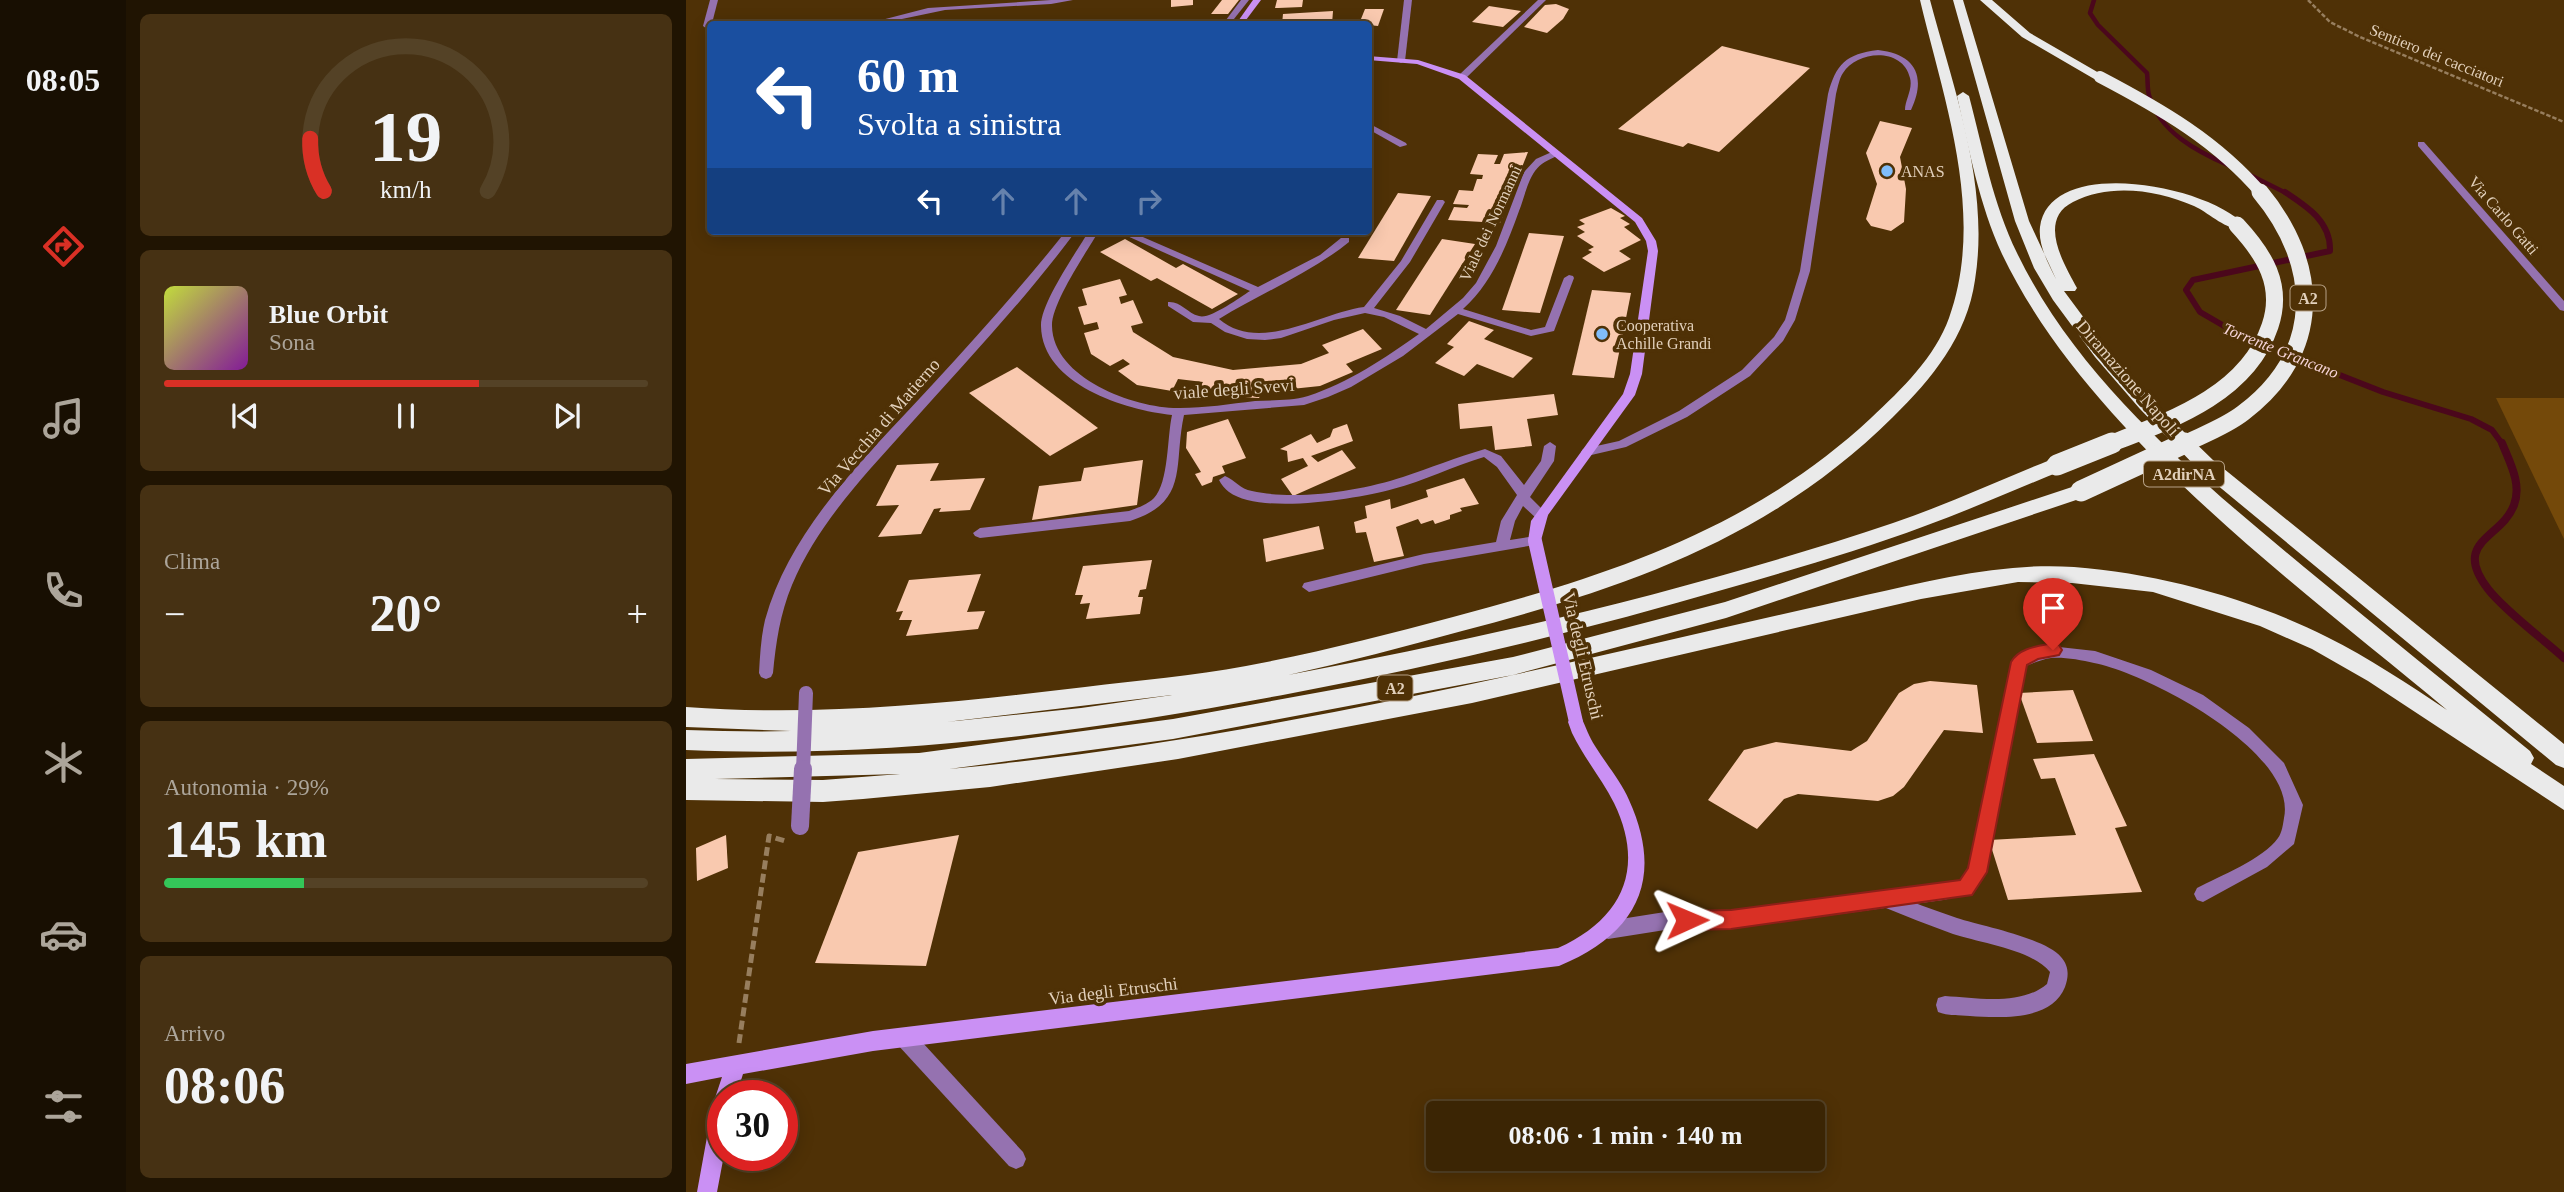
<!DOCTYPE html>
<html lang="it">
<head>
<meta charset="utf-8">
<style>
  body { margin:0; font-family:"Times New Roman",serif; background:#463113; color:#f1f3f6; height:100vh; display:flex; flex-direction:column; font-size:26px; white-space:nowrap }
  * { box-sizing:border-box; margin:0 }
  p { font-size:23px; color:#aca59a }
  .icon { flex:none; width:38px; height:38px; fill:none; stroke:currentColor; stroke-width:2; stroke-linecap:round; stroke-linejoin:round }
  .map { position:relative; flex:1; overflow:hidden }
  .drawer { display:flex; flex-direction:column; gap:14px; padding:14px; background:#201402; width:560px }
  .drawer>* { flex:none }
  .banner { position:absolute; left:21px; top:21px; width:665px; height:214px; border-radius:7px; box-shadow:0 4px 18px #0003,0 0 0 2px #544226; background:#1a4fa0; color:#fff; overflow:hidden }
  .speed { position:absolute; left:21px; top:1080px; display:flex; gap:14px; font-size:35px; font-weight:700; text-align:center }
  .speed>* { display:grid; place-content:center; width:91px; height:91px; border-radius:50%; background:#3b2504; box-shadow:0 4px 18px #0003,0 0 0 2px #544226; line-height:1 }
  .speed .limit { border:10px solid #d22; background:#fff; color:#111 }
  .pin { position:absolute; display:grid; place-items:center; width:60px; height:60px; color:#fff; margin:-72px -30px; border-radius:50% 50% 50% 0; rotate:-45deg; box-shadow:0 0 7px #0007 }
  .pin .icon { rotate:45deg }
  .me { position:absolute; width:77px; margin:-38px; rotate:89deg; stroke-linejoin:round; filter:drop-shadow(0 0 5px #0008) }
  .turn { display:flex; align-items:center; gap:24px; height:147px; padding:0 35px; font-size:32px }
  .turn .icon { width:91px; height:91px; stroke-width:2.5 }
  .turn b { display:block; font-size:49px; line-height:60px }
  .lanes { display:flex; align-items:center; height:66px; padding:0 35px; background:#0003; justify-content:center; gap:35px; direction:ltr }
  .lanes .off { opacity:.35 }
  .big { font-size:52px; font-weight:700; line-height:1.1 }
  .drawer .card { flex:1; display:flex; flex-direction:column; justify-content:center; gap:10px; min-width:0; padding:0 24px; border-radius:10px; background:#463113 }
  .drawer .dial { align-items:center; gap:0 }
  .dial svg { height:182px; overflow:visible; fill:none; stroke:#544226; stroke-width:7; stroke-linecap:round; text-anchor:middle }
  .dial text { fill:#f1f3f6; stroke:none }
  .song { display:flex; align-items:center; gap:21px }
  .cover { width:84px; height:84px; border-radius:10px; background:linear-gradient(135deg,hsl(70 70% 55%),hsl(290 70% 35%)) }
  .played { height:7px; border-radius:4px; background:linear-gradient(90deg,#d93025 65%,#544226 65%) }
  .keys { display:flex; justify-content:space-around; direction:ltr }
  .heat { display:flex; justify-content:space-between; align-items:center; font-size:38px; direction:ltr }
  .charge { height:10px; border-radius:5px; background:linear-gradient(90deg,#34c759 29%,#544226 0) }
  .trip { position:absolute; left:740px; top:1101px; width:399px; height:70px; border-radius:7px; background:#3b2504; box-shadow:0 4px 18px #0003,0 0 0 2px #544226; font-weight:700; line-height:70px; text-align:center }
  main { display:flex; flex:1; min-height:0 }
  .menu { display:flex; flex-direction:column; width:126px; justify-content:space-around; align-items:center; background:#180f02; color:#aca59a }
  .menu .icon { width:49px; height:49px }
  .menu .selected { color:#d93025 }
  .menu b { font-size:32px; color:#f1f3f6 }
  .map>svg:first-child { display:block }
  .green { fill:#74490a }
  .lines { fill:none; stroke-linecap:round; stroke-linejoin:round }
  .stream-far2 { stroke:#4b071c; stroke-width:4.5 }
  .stream-far1 { stroke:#4b071c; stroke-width:6 }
  .stream { stroke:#4b071c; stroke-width:8 }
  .building { fill:#f9c9af }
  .path-far1 { stroke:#977e5e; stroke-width:2.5; stroke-dasharray:4.5 2; stroke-linecap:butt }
  .path { stroke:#977e5e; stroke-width:5; stroke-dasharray:9 4.5; stroke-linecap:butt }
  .service { fill:#9572b0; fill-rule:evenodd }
  .minor { fill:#9572b0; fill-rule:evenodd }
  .secondary { fill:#ca90f4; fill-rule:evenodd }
  .motorway { fill:#eaeaea; fill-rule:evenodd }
  .pedestrian-bridge-far1 { stroke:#9572b0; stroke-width:14 }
  .pedestrian-bridge { stroke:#9572b0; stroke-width:18 }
  .secondary-bridge { stroke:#ca90f4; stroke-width:14 }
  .motorway-bridge-far2 { stroke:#eaeaea; stroke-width:12 }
  .motorway-bridge-far1 { stroke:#eaeaea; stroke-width:17 }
  .motorway-bridge { stroke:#eaeaea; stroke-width:21 }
  .route { fill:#d93025; stroke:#8d1f18; stroke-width:2 }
  .poi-dot { fill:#80bdfa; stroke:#4f3106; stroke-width:2.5 }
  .labels { text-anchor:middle; stroke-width:7; stroke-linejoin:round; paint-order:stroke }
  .far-street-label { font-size:16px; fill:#e2d0bb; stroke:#4f3106 }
  .far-poi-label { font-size:16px; fill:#e2d0bb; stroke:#4f3106; text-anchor:start }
  .shield { fill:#4f3106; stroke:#b6a085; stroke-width:2 }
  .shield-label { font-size:16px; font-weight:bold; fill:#e2d0bb }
  .far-water-label { font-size:16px; font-style:italic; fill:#f7d5d9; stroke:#4f3106 }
  .street-label { font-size:18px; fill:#e2d0bb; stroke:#4f3106 }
</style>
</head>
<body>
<main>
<nav class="menu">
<b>08:05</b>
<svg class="icon selected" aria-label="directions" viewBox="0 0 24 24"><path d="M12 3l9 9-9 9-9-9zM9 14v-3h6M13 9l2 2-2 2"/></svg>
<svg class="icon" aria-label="music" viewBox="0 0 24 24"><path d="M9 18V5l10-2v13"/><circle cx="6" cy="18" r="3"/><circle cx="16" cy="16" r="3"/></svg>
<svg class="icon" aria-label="phone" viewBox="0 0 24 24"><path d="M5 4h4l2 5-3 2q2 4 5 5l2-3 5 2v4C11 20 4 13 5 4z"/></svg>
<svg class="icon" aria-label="climate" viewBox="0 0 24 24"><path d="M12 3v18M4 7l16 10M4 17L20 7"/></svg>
<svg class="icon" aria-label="car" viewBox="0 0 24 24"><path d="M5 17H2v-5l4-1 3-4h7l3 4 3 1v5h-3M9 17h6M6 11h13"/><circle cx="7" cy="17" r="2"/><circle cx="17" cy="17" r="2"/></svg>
<svg class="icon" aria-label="filters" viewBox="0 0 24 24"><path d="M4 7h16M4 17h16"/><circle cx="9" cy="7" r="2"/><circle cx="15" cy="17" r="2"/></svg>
</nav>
<section class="drawer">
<div class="card dial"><svg viewBox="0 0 100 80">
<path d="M14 69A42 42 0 1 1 86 69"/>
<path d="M14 69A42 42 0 0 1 8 46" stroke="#d93025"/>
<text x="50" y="56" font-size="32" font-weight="700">19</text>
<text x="50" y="72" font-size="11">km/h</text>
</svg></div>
<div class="card">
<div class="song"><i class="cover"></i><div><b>Blue Orbit</b><p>Sona</p></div></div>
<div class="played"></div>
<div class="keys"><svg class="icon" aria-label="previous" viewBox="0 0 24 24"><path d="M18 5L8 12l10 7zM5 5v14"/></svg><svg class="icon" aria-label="pause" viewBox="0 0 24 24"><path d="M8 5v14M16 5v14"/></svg><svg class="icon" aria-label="next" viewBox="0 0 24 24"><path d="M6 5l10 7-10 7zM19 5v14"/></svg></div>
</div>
<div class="card"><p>Clima</p>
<div class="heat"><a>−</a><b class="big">20°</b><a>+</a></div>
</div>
<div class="card"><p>Autonomia · 29%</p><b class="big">145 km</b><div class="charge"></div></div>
<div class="card"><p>Arrivo</p><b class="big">08:06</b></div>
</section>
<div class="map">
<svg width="1878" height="1192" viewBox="0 0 1878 1192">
  <rect width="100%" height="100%" fill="#4f3106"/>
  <polygon class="green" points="1810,398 1878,398 1878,539"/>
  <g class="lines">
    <g class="stream-far2">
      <path d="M1408 0 1404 13 1412 25 1461 73C1462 80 1461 88 1463 95 1473 132 1512 152 1544 166"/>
      <polyline points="1560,173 1602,194"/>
    </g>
    <path class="stream-far1" d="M1599 192C1622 207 1645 222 1644 251L1507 280 1500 290 1514 312 1557 337 1697 392 1785 419 1806 430 1817 445"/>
    <path class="stream" d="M1816 443C1824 463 1836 484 1828 505 1816 538 1765 541 1802 589 1819 611 1857 639 1878 658"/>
  </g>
  <g class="building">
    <polygon points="485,0 507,0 507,5 485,7"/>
    <polygon points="536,0 553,0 542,14 525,14"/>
    <polygon points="591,0 617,0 616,7 592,8 589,8"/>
    <polygon points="870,4 883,9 877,19 861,33 838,27 859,5"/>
    <polygon points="803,6 835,11 817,27 786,22"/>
    <polygon points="679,9 698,9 692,26 673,24"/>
    <polygon points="647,11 646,24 596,24 597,14"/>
    <polygon points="1036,46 1124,68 1033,152 1002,143 997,147 932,129"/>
    <polygon points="1194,121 1226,128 1214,157 1220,189 1218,222 1205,231 1185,226 1180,219 1191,184 1180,153"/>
    <polygon points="842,152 814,223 762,220 768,207 781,208 783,205 767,204 773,190 787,191 791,179 796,179 797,175 784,174 792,154 812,155 808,164 814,164 818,154"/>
    <polygon points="712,193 745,196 708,261 672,258"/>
    <polygon points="925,208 939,216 934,218 944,224 938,227 955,240 933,251 945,259 918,272 896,258 906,252 902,250 908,247 891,236 899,232 891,227 899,224 893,220"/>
    <polygon points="843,233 878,236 854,313 816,310"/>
    <polygon points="439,239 490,268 497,264 552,294 526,309 471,278 465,281 414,252"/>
    <polygon points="756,239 789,244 744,315 710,310"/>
    <polygon points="434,279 441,295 433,297 435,304 447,300 457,323 445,326 447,332 487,357 547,370 615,364 643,353 636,345 677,329 696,349 660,364 667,372 634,386 576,392 573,398 510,395 517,382 492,379 486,391 451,385 432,371 444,364 437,359 424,366 405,354 398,333 413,329 411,322 398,325 392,307 401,305 396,289"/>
    <polygon points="906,290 945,293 928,378 886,375"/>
    <polygon points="783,321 808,330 798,339 847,358 827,378 791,364 778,376 749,363 768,347 761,344"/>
    <polygon points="331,367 412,428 364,456 283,393"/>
    <polygon points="868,394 872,415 841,419 846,446 809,450 806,426 774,429 772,404"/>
    <polygon points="542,419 560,458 536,466 539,473 527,477 526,482 516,486 509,474 515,472 500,448 501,432"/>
    <polygon points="661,424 667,441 625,456 632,462 656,450 670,468 607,496 595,479 622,466 617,458 602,462 601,451 594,449 625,434 631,443 644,437 647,429"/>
    <polygon points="457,460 451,505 346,520 353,486 395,481 398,468"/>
    <polygon points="253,463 244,481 299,478 284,510 253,512 255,508 248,509 235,534 192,537 213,505 190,506 211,465"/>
    <polygon points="778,478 793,504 774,508 776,511 764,515 764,519 749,524 747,520 735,524 732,519 710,527 718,556 688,562 680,532 670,533 668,522 681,518 679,506 704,499 705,509 742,497 740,490"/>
    <polygon points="633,526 638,549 580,562 577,539"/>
    <polygon points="466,560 460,589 454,590 452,597 457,597 454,614 400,619 404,603 394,604 397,595 389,595 397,566"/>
    <polygon points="295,574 281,612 299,611 292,629 220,636 226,620 213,620 217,611 210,612 223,580"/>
    <polygon points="1244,681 1291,685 1297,733 1258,730 1218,787 1207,796 1192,801 1112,794 1098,799 1071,829 1022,800 1058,750 1090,742 1165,751 1181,741 1213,693 1228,684"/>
    <polygon points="1387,690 1407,741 1351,743 1333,693"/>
    <polygon points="1408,754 1441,826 1429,828 1456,892 1322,900 1303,840 1390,835 1369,778 1355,779 1347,759"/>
    <polygon points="40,835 42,868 11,881 10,848"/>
    <polygon points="273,835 240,966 129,963 172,852"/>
  </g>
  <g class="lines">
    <polyline class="path-far1" points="1622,0 1644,22 1674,37 1878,122"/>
    <polyline class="path" points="53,1043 83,836 99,841"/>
    <g class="service">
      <path d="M1192 50C1229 54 1241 76 1225 110H1219C1219 100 1227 89 1224 78 1217 47 1171 50 1157 73 1153 79 1152 87 1150 94L1124 271 1109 320 1097 341 1064 376 1001 417 940 447 901 456 897 455 895 452 897 449 933 441 993 411 1056 370 1088 337 1099 320 1114 271 1142 94C1150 64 1160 54 1192 50Z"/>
      <path d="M1364 646 1409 651 1465 670 1517 695 1563 728 1598 763 1617 805 1608 844 1581 867 1517 902 1511 900 1508 894 1511 888C1534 876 1577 859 1592 838 1596 833 1597 824 1598 818 1612 752 1461 673 1408 663 1395 660 1378 657 1365 658 1357 659 1347 663 1340 666L1297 878 1285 894 1257 900 1251 898 1248 892 1251 886 1274 881 1283 869 1326 662 1328 658Z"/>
      <path d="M1201 892C1224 901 1247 910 1271 918 1296 926 1359 938 1375 957 1383 966 1383 976 1379 987 1366 1021 1314 1018 1284 1016 1273 1015 1262 1016 1252 1012L1250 1005 1252 998 1259 996C1291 998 1335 1006 1361 984L1364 972C1345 949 1294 943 1267 934 1243 925 1219 916 1195 906L1192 900 1195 894Z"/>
      <polygon points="218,1028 225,1030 337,1152 340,1159 337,1166 330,1169 323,1166 211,1044 209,1037 211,1030"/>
    </g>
    <g class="minor">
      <polygon points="24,0 32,0 24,31 17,26"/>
      <polygon points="365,0 387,0 365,4 259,10 192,24 180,24 242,8"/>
      <polygon points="555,0 563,0 544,24 537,24"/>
      <polygon points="718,0 726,0 719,61 715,63 711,61"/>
      <polygon points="852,0 860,0 779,79 773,79 773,75"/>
      <polygon points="682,123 720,143 721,145 714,147 682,129"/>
      <polygon points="1732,142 1738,142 1878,301 1878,311 1874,310 1732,146"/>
      <path d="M868 151 873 154 871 156C862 160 855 163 849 171 841 182 838 199 833 211 820 247 806 283 777 309L845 330 859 327 878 278 883 275 887 276 888 278 868 331 845 336 772 314 717 356 665 387 642 397 618 405 498 415C487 465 504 502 444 521L294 538 289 536 287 533 294 528 443 511C451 508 461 505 468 498 483 482 481 437 486 415 440 410 356 385 355 326 354 304 391 251 403 231H413C401 251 365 304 366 326 367 379 450 409 494 408 519 408 544 404 569 401 586 400 605 401 622 396 662 383 699 358 733 334L698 317 679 313 648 320 595 338 579 340 561 339 539 332 525 323 507 322 482 306V302C495 301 501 313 513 316 523 320 553 298 564 291L430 231H443L572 287 634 255 655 238H663V242C625 273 575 293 533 319 574 354 633 313 678 307L715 261 751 200H757L759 202 724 262 688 308 714 316 740 329 777 298 790 283 810 246 838 172 850 159Z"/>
      <path d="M380 231H390C338 301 277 365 219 430 177 477 131 525 106 585 94 614 90 642 87 673L85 677 80 679 75 677 73 673C74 655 75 637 79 620 105 526 183 454 247 384 293 334 338 284 380 231Z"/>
      <path d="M864 442 870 446 868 461 844 497 862 515 860 518H850L837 506 829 521 824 540 849 536 854 538 856 541 854 544 738 564 623 592 616 587 618 583 738 554 810 542 815 521 831 495 811 467 798 457C767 466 738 481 707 489 671 499 574 515 543 492 539 489 535 484 533 480L539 476C549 480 554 489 566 491 610 501 674 491 717 477 744 468 771 457 799 449L815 456 838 485 855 461 858 446Z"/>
      <polygon points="1257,884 1263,886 1266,892 1263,898 1257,900 1045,929 979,930 922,939 916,936 913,930 916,924 922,921 979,912 1045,911"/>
    </g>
    <g class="secondary">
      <polygon points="567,0 575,0 557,24 550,24"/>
      <polygon points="682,56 732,60 779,75 956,218 970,241 972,251 956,374 949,395 862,515 854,544 844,544 842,541 845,521 937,394 944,374 962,251 960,241 949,222 773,79 731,64 682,60"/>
      <path d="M890 715 895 717C900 727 903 737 909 746 920 764 935 781 943 800 979 879 951 934 873 966L187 1051 57 1074 50 1096H37L38 1155 31 1192H11L27 1104 36 1077 0 1084V1064L187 1031 872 948C936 919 960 869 928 803 916 779 898 758 886 733L882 722 885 717Z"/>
    </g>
    <g class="motorway">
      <path d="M1234 0H1244C1268 90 1304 186 1289 280 1281 336 1246 379 1207 417 1084 539 939 588 776 631 718 647 660 662 602 675 806 637 1010 589 1207 523 1260 505 1312 481 1364 460H1378L1380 465 1378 470C1332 488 1286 509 1239 526 1175 550 1109 569 1043 588 900 630 754 665 607 693 408 731 203 759 0 750V730C35 731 70 732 105 731L0 727V707C134 717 266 703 399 687 453 680 507 676 560 666 630 653 699 635 767 617 922 576 1066 529 1185 418 1216 389 1249 357 1263 318 1300 214 1258 101 1234 0ZM486 695 395 708 260 722Z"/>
      <path d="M1267 0H1277L1343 221 1370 279C1362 263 1352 245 1354 227 1364 154 1524 186 1558 225L1556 228C1542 232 1522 212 1508 206 1471 190 1424 183 1387 202 1351 220 1378 264 1391 288L1389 291H1378L1421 349 1466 401 1527 460 1878 744V768L1870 765 1513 470 1454 409 1409 357 1367 300 1348 268 1329 221Z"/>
      <polygon points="1294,0 1306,0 1344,33 1420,77 1410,80 1336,37"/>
      <path d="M1277 92 1283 96C1297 149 1307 204 1331 253 1393 381 1511 478 1618 567 1693 629 1769 690 1844 751L1848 758 1845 764 1878 786V810L1682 681 1626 649 1574 626 1467 592 1386 583 1332 582 1235 599 786 703 492 759 304 787 177 799 137 802 0 800V759L233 753 487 719 827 657 1039 602 1395 484 1402 486 1405 491 1402 496 1040 618 827 675 487 739 263 769C503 747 741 695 975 642 1044 626 1112 611 1180 595 1248 580 1318 562 1388 567 1475 574 1563 598 1641 637 1683 658 1722 684 1761 710 1611 585 1401 432 1316 254 1293 204 1283 149 1271 96ZM214 774 137 780 29 779Z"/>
    </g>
    <polyline class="pedestrian-bridge-far1" points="117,771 120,693"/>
    <polyline class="pedestrian-bridge" points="114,826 117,769"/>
    <polyline class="secondary-bridge" points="849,541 890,722"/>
    <path class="motorway-bridge-far2" d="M1414 77C1475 109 1531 141 1576 194"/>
    <g class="motorway-bridge-far1">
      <path d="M1421 445C1483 421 1561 395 1584 326 1598 285 1578 254 1551 225"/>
      <path d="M1496 445C1516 435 1539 427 1557 413 1637 353 1635 265 1574 192"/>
    </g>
    <g class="motorway-bridge">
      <polyline points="1371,465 1426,443"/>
      <polyline points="1395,491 1499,443"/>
    </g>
  </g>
  <path class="route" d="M1367 643 1373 645 1376 650 1373 655 1352 659 1341 665 1301 872 1286 895 1045 929 1001 930 994 927 991 920 994 913 1001 911 1045 910 1274 880 1282 868 1325 662C1333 648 1352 646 1367 643Z"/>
  <g class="poi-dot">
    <circle cx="1201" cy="171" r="7"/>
    <circle cx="916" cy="334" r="7"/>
  </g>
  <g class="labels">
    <g class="far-street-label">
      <text transform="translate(1751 55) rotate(22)" y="6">Sentiero dei cacciatori</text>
      <text transform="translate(1818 215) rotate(49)" y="6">Via Carlo Gatti</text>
      <text transform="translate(804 223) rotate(-65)" y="6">Viale dei Normanni</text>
    </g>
    <g class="far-poi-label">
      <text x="1215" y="177">ANAS</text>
      <text x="930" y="331">Cooperativa<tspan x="930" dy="18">Achille Grandi</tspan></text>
    </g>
    <g class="shield">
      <rect x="1604.5" y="285.5" width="35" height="25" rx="5"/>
      <rect x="1458" y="461.5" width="80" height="25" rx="5"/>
      <rect x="691.5" y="675.5" width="35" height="25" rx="5"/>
    </g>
    <g class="shield-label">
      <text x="1622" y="304">A2</text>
      <text x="1498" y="480">A2dirNA</text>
      <text x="709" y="694">A2</text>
    </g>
    <g class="far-water-label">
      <text transform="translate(1595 350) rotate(22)" y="6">Torrente Grancano</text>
    </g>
    <g class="street-label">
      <text transform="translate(1442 378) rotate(49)" y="6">Diramazione Napoli</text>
      <text transform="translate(548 389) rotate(-4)" y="6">viale degli Svevi</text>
      <text transform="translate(193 427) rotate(-49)" y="6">Via Vecchia di Matierno</text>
      <text transform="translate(897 656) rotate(77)" y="6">Via degli Etruschi</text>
      <text transform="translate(427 991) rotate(-7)" y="6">Via degli Etruschi</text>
    </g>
  </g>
</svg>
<div class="speed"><div class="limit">30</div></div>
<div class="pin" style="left:1367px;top:650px;background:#d93025"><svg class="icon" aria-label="arrive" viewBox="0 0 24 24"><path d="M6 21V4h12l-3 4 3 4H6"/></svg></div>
<svg class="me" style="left:1001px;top:920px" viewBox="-20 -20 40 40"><path d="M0-17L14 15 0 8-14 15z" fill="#d93025" stroke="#fff" stroke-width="4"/></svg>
<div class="trip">08:06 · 1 min · 140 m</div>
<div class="banner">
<div class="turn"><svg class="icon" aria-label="left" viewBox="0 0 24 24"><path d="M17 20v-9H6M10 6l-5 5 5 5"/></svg><div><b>60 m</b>Svolta a sinistra</div></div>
<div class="lanes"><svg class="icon" aria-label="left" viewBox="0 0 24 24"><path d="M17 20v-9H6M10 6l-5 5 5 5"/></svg><svg class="icon off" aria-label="ahead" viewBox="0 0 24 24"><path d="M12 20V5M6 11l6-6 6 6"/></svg><svg class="icon off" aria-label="ahead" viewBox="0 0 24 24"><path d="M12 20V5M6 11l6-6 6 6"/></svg><svg class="icon off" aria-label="right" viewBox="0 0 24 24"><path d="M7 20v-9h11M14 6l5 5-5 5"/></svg></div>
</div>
</div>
</main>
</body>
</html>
